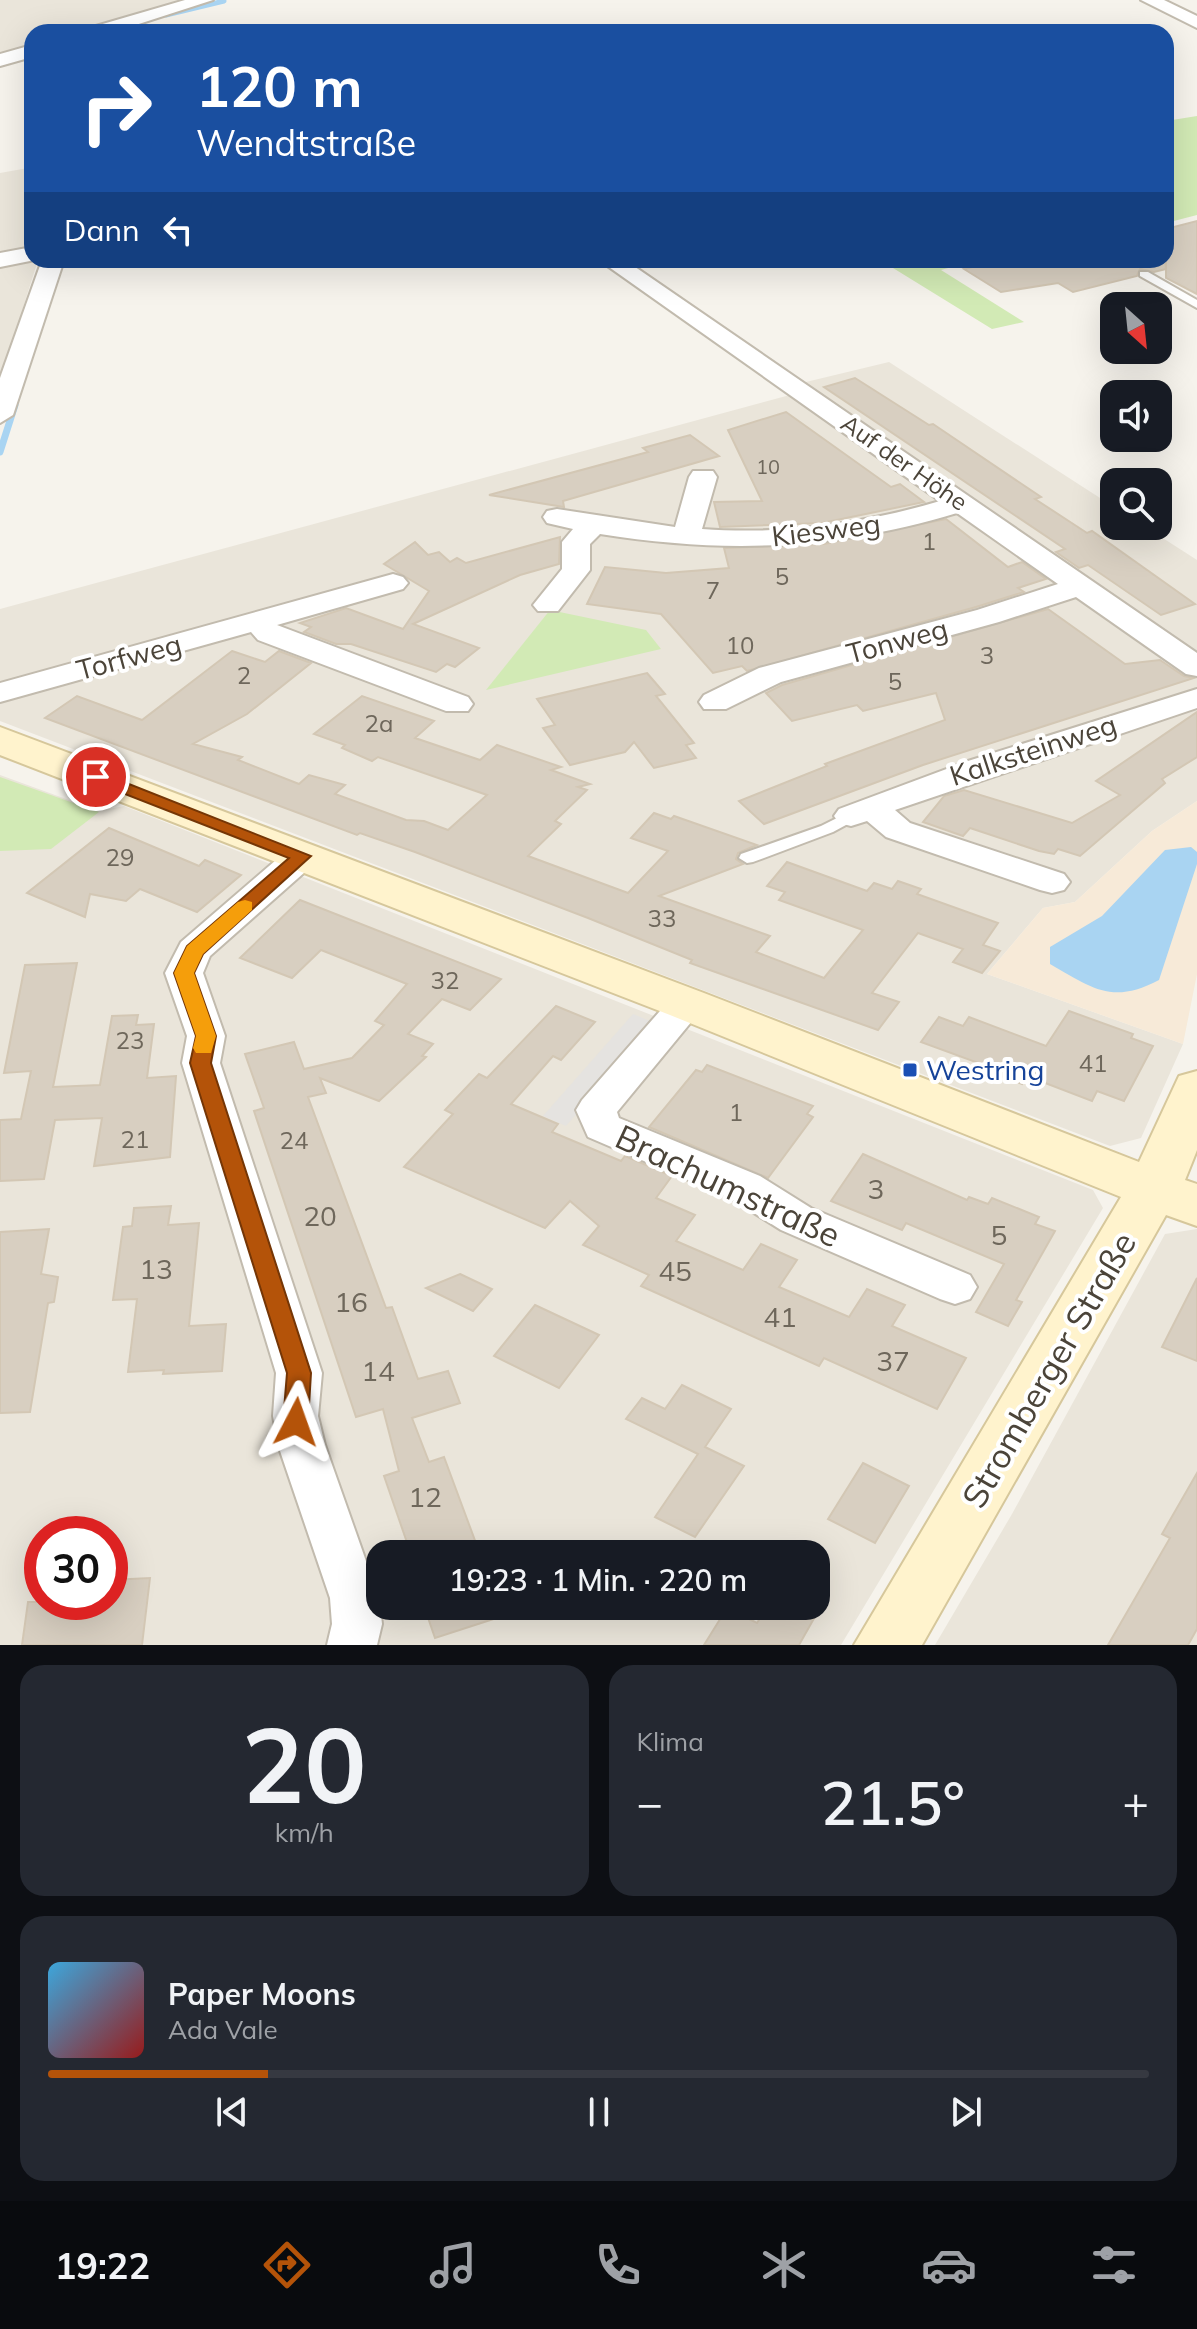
<!DOCTYPE html>
<html lang="de">
<head>
<meta charset="utf-8">
<style>
  body { margin:0; font-family:Mulish,sans-serif; background:#242831; color:#f1f3f6; height:100vh; display:flex; flex-direction:column; font-size:30px; white-space:nowrap }
  * { box-sizing:border-box; margin:0 }
  p { font-size:26px; color:#9ea1a6 }
  .icon { flex:none; width:44px; height:44px; fill:none; stroke:currentColor; stroke-width:2; stroke-linecap:round; stroke-linejoin:round }
  .map { position:relative; height:1645px; overflow:hidden }
  .panel { display:flex; flex-direction:column; gap:20px; padding:20px; background:#0d0f14; flex:1 }
  .panel>* { flex:none }
  .guide { position:absolute; left:24px; top:24px; width:1150px; height:244px; border-radius:24px; box-shadow:0 8px 32px #0002; background:#1a4fa0; color:#fff; overflow:hidden }
  .needle { width:52px; rotate:153deg }
  .tools { position:absolute; left:1100px; top:292px; display:grid; gap:16px }
  .tools a { display:grid; place-items:center; width:72px; height:72px; border-radius:16px; background:#171b24; box-shadow:0 8px 32px #0002; font-size:40px }
  .speed { position:absolute; left:24px; top:1516px; display:flex; gap:16px; font-size:40px; font-weight:700; text-align:center }
  .speed>* { display:grid; place-content:center; width:104px; height:104px; border-radius:50%; background:#171b24; box-shadow:0 8px 32px #0002; line-height:1 }
  .speed .limit { border:12px solid #d22; background:#fff; color:#111 }
  .pin { position:absolute; display:grid; place-items:center; width:68px; height:68px; color:#fff; margin:-34px; border:4px solid #fff; border-radius:50%; box-shadow:0 2px 8px #0007 }
  .me { position:absolute; width:88px; margin:-44px; rotate:4deg; stroke-linejoin:round; filter:drop-shadow(0 0 6px #0008) }
  .turn { display:flex; align-items:center; gap:28px; height:168px; padding:0 40px; font-size:36px }
  .turn .icon { width:104px; height:104px; stroke-width:2.5 }
  .turn b { display:block; font-size:56px; line-height:68px }
  .then { display:flex; align-items:center; height:76px; padding:0 40px; background:#0003; gap:16px; font-size:30px }
  .big { font-size:60px; font-weight:600; line-height:1.1 }
  .panel .tile { flex:1; display:flex; flex-direction:column; justify-content:center; gap:12px; min-width:0; padding:0 28px; border-radius:24px; background:#242831 }
  .panel .dial { align-items:center; gap:0 }
  .dial b { font-size:104px; line-height:1 }
  .song { display:flex; align-items:center; gap:24px }
  .cover { width:96px; height:96px; border-radius:12px; background:linear-gradient(135deg,hsl(200 70% 55%),hsl(0 70% 35%)) }
  .played { height:8px; border-radius:4px; background:linear-gradient(90deg,#b45309 20%,#363941 20%) }
  .keys { display:flex; justify-content:space-around; direction:ltr }
  .heat { display:flex; justify-content:space-between; align-items:center; font-size:44px; direction:ltr }
  .panel .tiles { flex:1; display:grid; gap:20px; grid-template-columns:1fr 1fr }
  .tile:last-child { grid-column:span 2 }
  .trip { position:absolute; left:366px; top:1540px; width:464px; height:80px; border-radius:24px; background:#171b24; box-shadow:0 8px 32px #0002; font-weight:600; line-height:80px; text-align:center }
  .tabs { display:flex; height:128px; justify-content:space-around; align-items:center; background:#090b0e; color:#9ea1a6 }
  .tabs .icon { width:56px; height:56px }
  .tabs .current { color:#b45309 }
  .tabs b { font-size:36px; color:#f1f3f6 }
  .map>svg:first-child { display:block }
  .residential { fill:#eae5da; fill-rule:evenodd }
  .commercial { fill:#f7ead8 }
  .green { fill:#d2eab5 }
  .parking { fill:#e5e3e0 }
  .water { fill:#a9d4f2 }
  .lines { fill:none; stroke-linecap:round; stroke-linejoin:round }
  .stream-far1 { stroke:#a9d4f2; stroke-width:5 }
  .stream { stroke:#a9d4f2; stroke-width:7 }
  .building { fill:#d8cfc1; stroke:#d3c7b4; stroke-width:2 }
  .lane-casing { stroke:#c2bbae; stroke-width:4 }
  .street-casing { stroke:#c2bbae; stroke-width:4 }
  .secondary-casing { stroke:#d6c79b; stroke-width:4 }
  .lane { fill:#fff; fill-rule:evenodd }
  .street { fill:#fff; fill-rule:evenodd }
  .secondary { fill:#fff3cd; fill-rule:evenodd }
  .route { fill:#b45309; stroke:#753606; stroke-width:2 }
  .slow { fill:#f59e0b }
  .transit-dot { fill:#1a4fb4; stroke:#fff; stroke-width:3 }
  .labels { text-anchor:middle; stroke-width:8; stroke-linejoin:round; paint-order:stroke }
  .far-number-label { font-size:20px; fill:#6e675b }
  .far-street-label { font-size:24px; fill:#4b4439; stroke:#fff }
  .number-label { font-size:24px; fill:#6e675b }
  .street-label { font-size:28px; fill:#4b4439; stroke:#fff }
  .transit-label { font-size:28px; fill:#164399; stroke:#fff; text-anchor:start }
  .near-number-label { font-size:28px; fill:#6e675b }
  .near-street-label { font-size:34px; fill:#4b4439; stroke:#fff }
</style>
</head>
<body>
<div class="map">
<svg width="1197" height="1645" viewBox="0 0 1197 1645">
  <rect width="100%" height="100%" fill="#f6f3ec"/>
  <g class="residential">
    <polygon points="0,0 195,0 87,32 32,32 32,48 0,58"/>
    <polygon points="28,168 32,171 32,247 0,254 0,173"/>
    <polygon points="38,260 0,381 0,265"/>
    <polygon points="889,362 1114,507 1114,526 1144,526 1197,560 1197,801 1152,831 1075,902 1043,908 987,974 1183,1044 1141,1138 1110,1146 0,721 0,609 790,395 781,388"/>
    <path d="M0 775 99 811 124 806 1093 1190 1103 1208 841 1645H0ZM42 1534H110V1602H42ZM380 1554H816V1606H380Z"/>
    <polygon points="1197,1229 1197,1645 935,1645 1012,1514 1165,1234"/>
  </g>
  <polygon class="commercial" points="1197,801 1197,974 1183,1044 987,974 1043,908 1075,902 1152,831"/>
  <g class="green">
    <polygon points="1197,116 1197,215 1166,223 1166,121"/>
    <polygon points="880,260 977,260 941,270 1024,322 992,329"/>
    <polygon points="550,610 646,630 661,649 486,690"/>
    <polygon points="0,777 99,812 51,849 0,851"/>
  </g>
  <polygon class="parking" points="633,1014 655,1023 566,1126 543,1116"/>
  <path class="water" d="M1191 847 1197 852V864L1159 980C1112 1005 1092 988 1050 964V947L1102 916 1165 850Z"/>
  <g class="lines">
    <polyline class="stream-far1" points="166,15 224,1"/>
    <polyline class="stream" points="0,452 15,405"/>
  </g>
  <g class="building">
    <polygon points="1197,221 1197,294 1166,278 1166,229"/>
    <polygon points="1002,260 1165,260 1166,269 1154,272 1140,269 1137,276 1073,292 1058,283 1001,292 964,269"/>
    <polygon points="855,378 929,425 933,424 1041,497 1035,499 1087,533 1092,531 1195,604 1161,615 1088,565 1079,568 1056,552 1065,549 824,387"/>
    <polygon points="786,412 891,487 900,484 924,502 822,523 720,527 714,502 762,501 728,430"/>
    <polygon points="690,435 719,456 563,501 564,507 489,495 648,452 643,448"/>
    <polygon points="946,519 1008,567 1022,562 1046,579 1018,588 1024,592 976,607 747,671 742,666 713,673 661,614 587,604 605,567 666,573 729,568 724,548 824,544"/>
    <polygon points="560,537 559,564 520,575 413,624 479,648 455,667 447,664 436,672 351,644 336,644 304,632 311,627 300,623 346,608 403,629 429,591 384,564 415,542 428,555 439,552 450,562 457,558 466,563"/>
    <polygon points="1048,609 1125,664 1160,660 1184,676 1194,678 923,765 764,824 739,801 827,766 825,764 945,720 936,693 863,711 857,705 792,721 766,693 782,685"/>
    <polygon points="232,651 265,662 279,651 311,663 247,714 193,744 242,757 238,760 299,784 309,775 345,785 335,794 406,820 424,821 448,830 487,795 378,757 372,761 342,748 345,745 314,734 362,696 434,721 415,738 480,760 497,745 561,767 551,770 590,784 578,787 587,790 555,821 561,824 528,856 628,893 668,851 631,838 654,813 671,819 674,816 757,845 738,853 736,859 743,864 659,896 770,936 756,952 824,978 863,930 779,900 785,892 767,886 787,862 867,891 874,883 892,889 898,881 921,889 917,894 998,923 983,945 1000,951 982,973 953,962 963,949 918,933 872,993 899,1002 878,1030 690,963 692,960 588,918 415,852 360,833 357,835 45,718 77,696 142,720"/>
    <polygon points="647,673 665,694 656,696 694,743 686,745 696,758 654,768 634,742 625,752 570,765 543,728 555,725 537,699"/>
    <polygon points="1197,712 1197,757 1162,779 1165,783 1080,856 1058,849 1054,854 1039,851 970,828 963,836 923,822 944,796 964,790 1072,823 1120,795 1096,781"/>
    <polygon points="109,828 199,866 205,860 241,875 197,912 140,889 126,901 90,894 85,917 27,893"/>
    <polygon points="300,900 501,979 470,1010 442,999 408,1034 433,1044 422,1056 426,1057 379,1101 320,1078 326,1093 308,1097 386,1308 392,1307 418,1379 448,1371 460,1403 412,1418 429,1462 444,1457 480,1554 411,1554 384,1476 399,1471 383,1409 356,1417 254,1111 264,1108 245,1054 294,1042 304,1069 352,1058 384,1025 375,1021 407,984 321,950 292,978 240,958"/>
    <polygon points="77,963 53,1087 100,1085 112,1016 138,1015 136,1025 154,1024 147,1078 176,1076 170,1157 94,1166 102,1118 55,1120 44,1179 0,1181 0,1120 21,1119 31,1071 4,1073 25,965"/>
    <polygon points="556,1006 595,1022 561,1060 553,1056 511,1104 558,1124 552,1132 621,1161 625,1156 672,1176 656,1198 695,1215 676,1241 743,1270 761,1244 797,1260 779,1287 849,1317 867,1289 905,1305 892,1326 966,1358 937,1409 824,1358 819,1366 641,1286 649,1275 583,1245 599,1226 570,1201 545,1228 404,1167 453,1114 445,1110 479,1074 487,1078"/>
    <polygon points="1069,1011 1133,1034 1131,1038 1153,1046 1124,1101 1097,1091 1092,1101 1027,1076 1022,1084 982,1069 984,1065 921,1042 939,1017 963,1026 969,1017 1046,1046"/>
    <polygon points="707,1065 813,1106 807,1114 813,1117 768,1178 649,1127 696,1070 702,1072"/>
    <polygon points="863,1154 967,1200 969,1197 988,1204 992,1198 1039,1217 1035,1224 1055,1231 1016,1300 1022,1302 1008,1326 976,1312 1004,1264 906,1223 902,1230 831,1201"/>
    <polygon points="171,1206 168,1225 199,1223 189,1326 226,1324 222,1371 163,1374 164,1370 128,1372 137,1299 113,1300 123,1227 132,1226 134,1208"/>
    <polygon points="49,1229 41,1274 58,1277 54,1302 48,1303 30,1412 0,1413 0,1232"/>
    <polygon points="460,1274 492,1289 473,1311 426,1288"/>
    <polygon points="1197,1278 1197,1361 1162,1347"/>
    <polygon points="535,1305 599,1335 559,1388 494,1356"/>
    <polygon points="682,1385 731,1409 705,1447 744,1466 695,1537 655,1517 698,1454 626,1419 642,1398 665,1409"/>
    <polygon points="863,1463 909,1486 875,1543 828,1519"/>
    <polygon points="1197,1473 1197,1629 1188,1645 1108,1645 1170,1538 1162,1534"/>
    <polygon points="150,1578 142,1645 22,1645 28,1602 110,1602 110,1580"/>
    <polygon points="424,1606 517,1606 518,1611 435,1638"/>
    <polygon points="768,1606 821,1606 799,1645 704,1645 727,1608 757,1623"/>
  </g>
  <g class="lines">
    <defs>
      <g id="lane">
        <polygon points="1140,272 1148,272 1197,300 1197,308 1140,276"/>
        <polygon points="851,811 859,816 857,819 833,832 753,862 747,863 739,858 741,854 821,826"/>
      </g>
      <g id="street">
        <polygon points="185,0 213,0 114,32 86,32 89,28"/>
        <polygon points="1141,0 1164,0 1197,16 1197,28"/>
        <polygon points="32,45 32,57 0,66 0,54"/>
        <polygon points="32,247 32,260 35,260 0,267 0,253"/>
        <polygon points="42,260 64,260 13,415 0,423 0,378"/>
        <path d="M599 260H625L1197 653V676L1186 674 1076 597 999 622 781 682 726 709H704L699 702 704 695 759 668 977 610 1058 584 957 513C834 550 727 554 600 534L590 544V570L558 611H538L533 605 562 569V542L573 529 547 523 543 517 547 511 557 509 675 527 689 477 693 471H713L717 477 702 529C784 535 862 524 940 501Z"/>
        <polygon points="393,574 403,577 408,583 403,589 277,625 468,697 473,704 468,711 446,711 258,640 251,632 0,702 0,683"/>
        <polygon points="1197,689 1197,708 895,810 910,823 1064,874 1070,882 1064,890 1052,893 1040,890 886,837 867,821 851,826 839,823 834,816 839,809 968,761"/>
        <polygon points="302,845 314,848 319,856 314,864 210,956 203,973 225,1036 220,1063 322,1373 318,1416 325,1445 379,1598 382,1624 377,1645 327,1645 332,1624 330,1598 278,1445 273,1416 276,1373 182,1063 187,1036 165,973 181,942 290,848"/>
        <polygon points="687,991 700,995 706,1004 617,1112 619,1118 760,1176 811,1208 970,1275 977,1287 970,1299 955,1304 940,1299 781,1230 730,1198 588,1137 576,1110 582,1100 674,995"/>
      </g>
      <polygon id="secondary" points="0,727 704,993 1139,1162 1179,1076 1197,1071 1197,1150 1185,1180 1197,1184 1197,1226 1166,1215 922,1645 854,1645 1121,1197 670,1015 0,755"/>
    </defs>
    <use href="#lane" class="lane-casing"/>
    <use href="#street" class="street-casing"/>
    <use href="#secondary" class="secondary-casing"/>
    <use href="#lane" class="lane"/>
    <use href="#street" class="street"/>
    <use href="#secondary" class="secondary"/>
  </g>
  <polygon class="route" points="96,771 311,856 203,954 194,973 216,1036 211,1063 311,1373 308,1422 305,1429 296,1432 287,1429 283,1422 287,1373 190,1063 196,1036 174,973 187,946 289,858 89,780 87,777"/>
  <polygon class="slow" points="245,900 252,902 252,910 203,954 194,973 216,1036 211,1053 196,1053 193,1048 196,1036 174,973 187,946 238,902"/>
  <rect class="transit-dot" x="902" y="1062" width="16" height="16" rx="4"/>
  <g class="labels">
    <g class="far-number-label">
      <text x="768" y="474">10</text>
    </g>
    <g class="far-street-label">
      <text transform="translate(904 463) rotate(35)" y="8">Auf der Höhe</text>
    </g>
    <g class="number-label">
      <text x="929" y="550">1</text>
      <text x="782" y="585">5</text>
      <text x="713" y="599">7</text>
      <text x="740" y="654">10</text>
      <text x="987" y="664">3</text>
      <text x="244" y="684">2</text>
      <text x="895" y="690">5</text>
      <text x="379" y="732">2a</text>
      <text x="120" y="866">29</text>
      <text x="662" y="927">33</text>
      <text x="445" y="989">32</text>
      <text x="130" y="1049">23</text>
      <text x="1093" y="1072">41</text>
      <text x="736" y="1121">1</text>
      <text x="135" y="1148">21</text>
      <text x="294" y="1149">24</text>
    </g>
    <g class="street-label">
      <text transform="translate(826 530) rotate(-7)" y="10">Kiesweg</text>
      <text transform="translate(897 641) rotate(-15)" y="10">Tonweg</text>
      <text transform="translate(129 657) rotate(-15)" y="10">Torfweg</text>
      <text transform="translate(1033 750) rotate(-18)" y="10">Kalksteinweg</text>
    </g>
    <g class="transit-label">
      <text x="926" y="1080">Westring</text>
    </g>
    <g class="near-number-label">
      <text x="876" y="1199">3</text>
      <text x="320" y="1226">20</text>
      <text x="999" y="1245">5</text>
      <text x="156" y="1279">13</text>
      <text x="675" y="1281">45</text>
      <text x="351" y="1312">16</text>
      <text x="780" y="1327">41</text>
      <text x="893" y="1371">37</text>
      <text x="378" y="1381">14</text>
      <text x="425" y="1507">12</text>
    </g>
    <g class="near-street-label">
      <text transform="translate(728 1186) rotate(25)" y="12">Brachumstraße</text>
      <text transform="translate(1049 1370) rotate(-60)" y="12">Stromberger Straße</text>
    </g>
  </g>
</svg>
<div class="tools">
<a><svg class="needle" viewBox="-14 -14 28 28"><path d="M0-13l5 13h-10z" fill="#e53935"/><path d="M0 13l5-13h-10z" fill="#9ea1a6"/></svg></a>
<a><svg class="icon" aria-label="sound" viewBox="0 0 24 24"><path d="M4 9h4l5-4v14l-5-4H4zM17 9q2 3 0 6"/></svg></a>
<a><svg class="icon" aria-label="search" viewBox="0 0 24 24"><circle cx="10" cy="10" r="6"/><path d="M15 15l6 6"/></svg></a>
</div>
<div class="speed"><div class="limit">30</div></div>
<div class="pin" style="left:96px;top:777px;background:#d93025"><svg class="icon" aria-label="arrive" viewBox="0 0 24 24"><path d="M6 21V4h12l-3 4 3 4H6"/></svg></div>
<svg class="me" style="left:296px;top:1422px" viewBox="-20 -20 40 40"><path d="M0-17L14 15 0 8-14 15z" fill="#b45309" stroke="#fff" stroke-width="4"/></svg>
<div class="trip">19:23 · 1 Min. · 220 m</div>
<div class="guide">
<div class="turn"><svg class="icon" aria-label="right" viewBox="0 0 24 24"><path d="M7 20v-9h11M14 6l5 5-5 5"/></svg><div><b>120 m</b>Wendtstraße</div></div>
<div class="then">Dann<svg class="icon" aria-label="left" viewBox="0 0 24 24"><path d="M17 20v-9H6M10 6l-5 5 5 5"/></svg></div>
</div>
</div>
<section class="panel">
<div class="tiles">
<div class="tile dial"><b>20</b><p>km/h</p></div>
<div class="tile"><p>Klima</p>
<div class="heat"><a>−</a><b class="big">21.5°</b><a>+</a></div>
</div>
<div class="tile">
<div class="song"><i class="cover"></i><div><b>Paper Moons</b><p>Ada Vale</p></div></div>
<div class="played"></div>
<div class="keys"><svg class="icon" aria-label="previous" viewBox="0 0 24 24"><path d="M18 5L8 12l10 7zM5 5v14"/></svg><svg class="icon" aria-label="pause" viewBox="0 0 24 24"><path d="M8 5v14M16 5v14"/></svg><svg class="icon" aria-label="next" viewBox="0 0 24 24"><path d="M6 5l10 7-10 7zM19 5v14"/></svg></div>
</div>
</div>
</section>
<nav class="tabs">
<b>19:22</b>
<svg class="icon current" aria-label="directions" viewBox="0 0 24 24"><path d="M12 3l9 9-9 9-9-9zM9 14v-3h6M13 9l2 2-2 2"/></svg>
<svg class="icon" aria-label="music" viewBox="0 0 24 24"><path d="M9 18V5l10-2v13"/><circle cx="6" cy="18" r="3"/><circle cx="16" cy="16" r="3"/></svg>
<svg class="icon" aria-label="phone" viewBox="0 0 24 24"><path d="M5 4h4l2 5-3 2q2 4 5 5l2-3 5 2v4C11 20 4 13 5 4z"/></svg>
<svg class="icon" aria-label="climate" viewBox="0 0 24 24"><path d="M12 3v18M4 7l16 10M4 17L20 7"/></svg>
<svg class="icon" aria-label="car" viewBox="0 0 24 24"><path d="M5 17H2v-5l4-1 3-4h7l3 4 3 1v5h-3M9 17h6M6 11h13"/><circle cx="7" cy="17" r="2"/><circle cx="17" cy="17" r="2"/></svg>
<svg class="icon" aria-label="filters" viewBox="0 0 24 24"><path d="M4 7h16M4 17h16"/><circle cx="9" cy="7" r="2"/><circle cx="15" cy="17" r="2"/></svg>
</nav>
</body>
</html>
